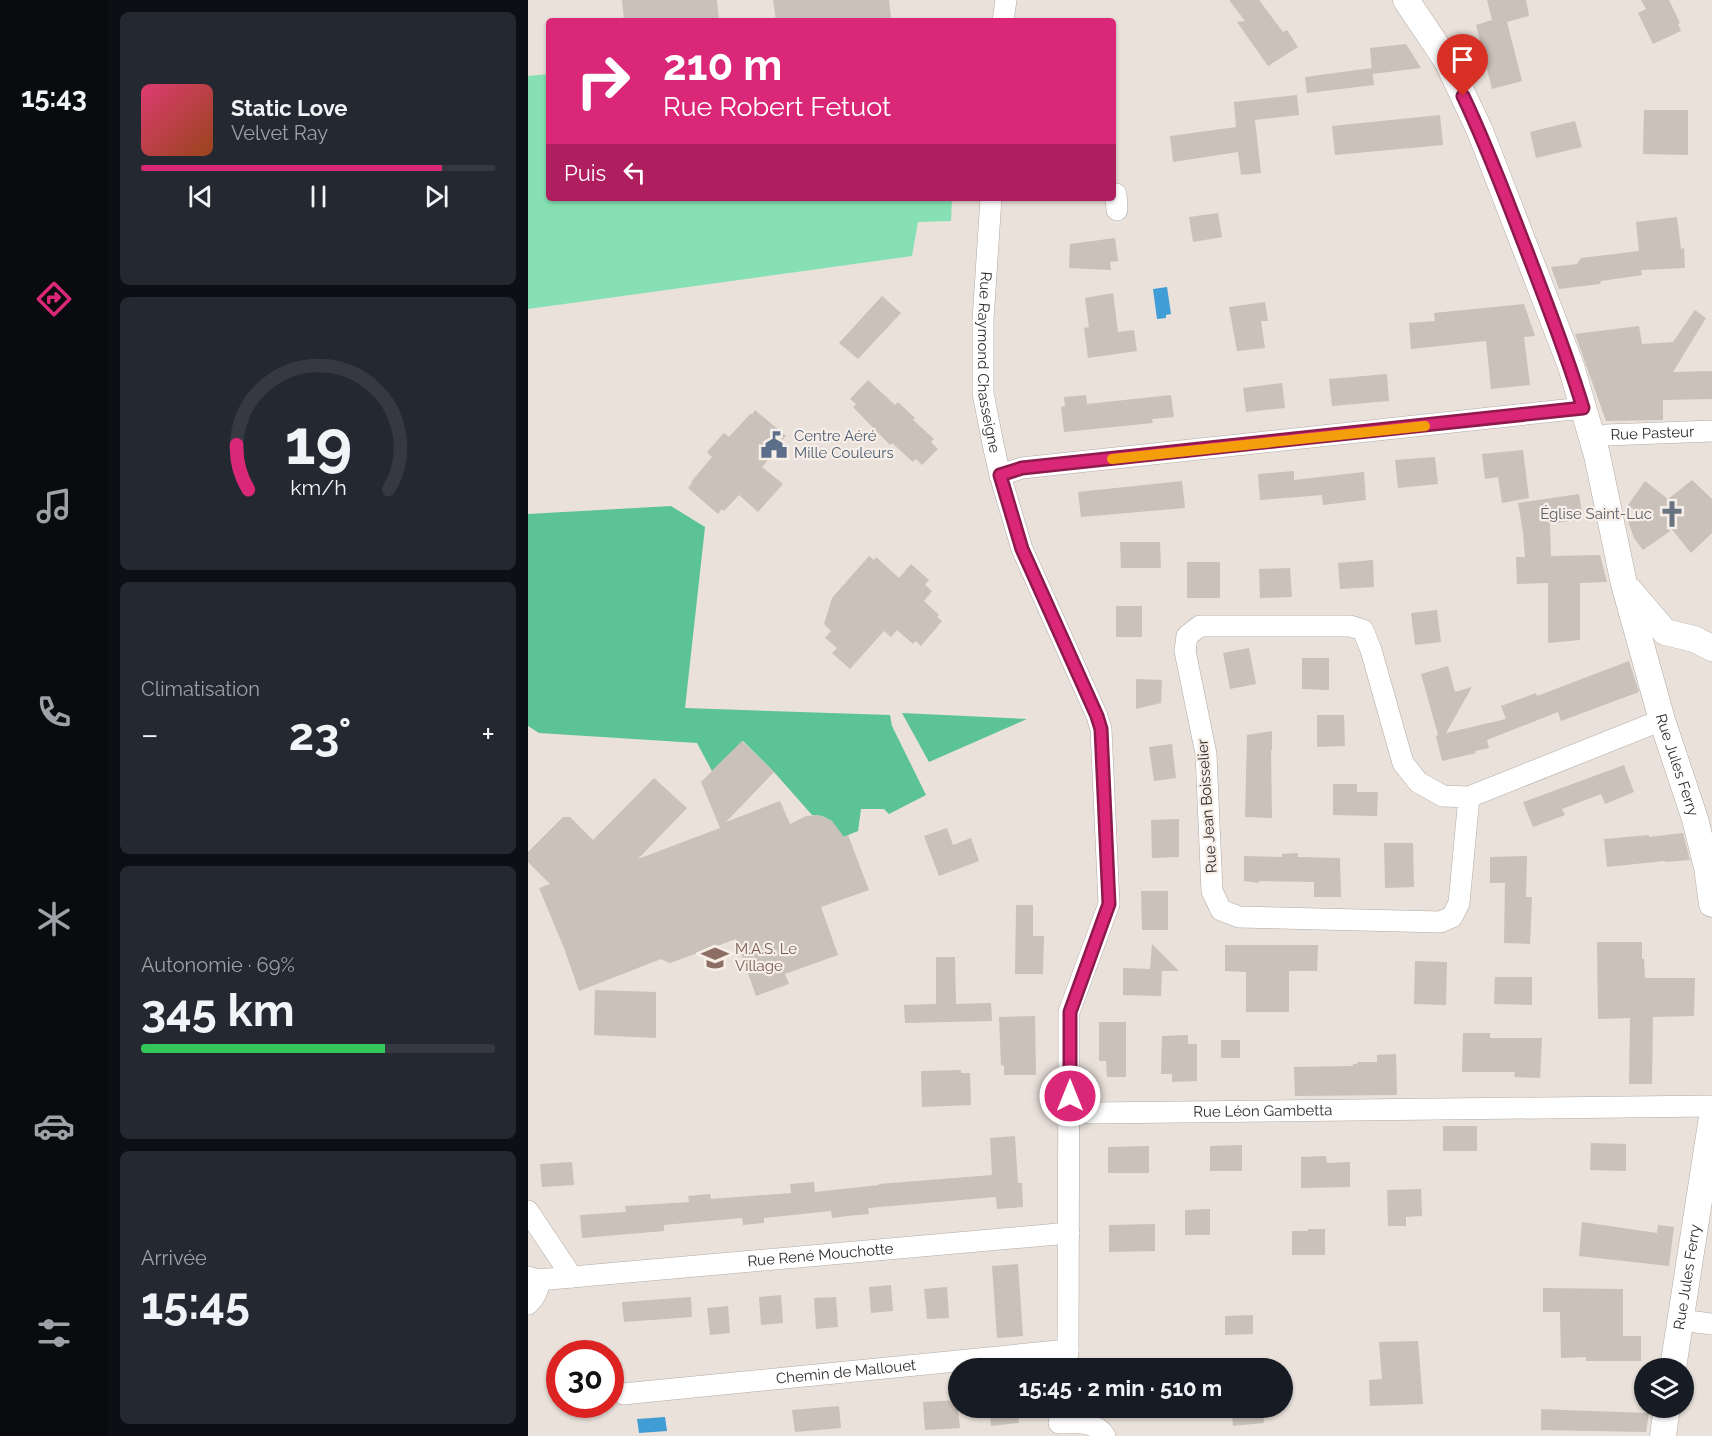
<!DOCTYPE html>
<html lang="fr">
<head>
<meta charset="utf-8">
<style>
  body { margin:0; font-family:Raleway,sans-serif; background:#242831; color:#f1f3f6; height:100vh; display:flex; flex-direction:column; font-size:22px; white-space:nowrap }
  * { box-sizing:border-box; margin:0 }
  p { font-size:20px; color:#9ea1a6 }
  .icon { flex:none; width:33px; height:33px; fill:none; stroke:currentColor; stroke-width:2; stroke-linecap:round; stroke-linejoin:round }
  .map { position:relative; flex:1; overflow:hidden }
  .side { display:flex; flex-direction:column; gap:12px; padding:12px; background:#0d0f14; width:420px }
  .side>* { flex:none }
  .guide { position:absolute; left:18px; top:18px; width:570px; height:183px; border-radius:6px; box-shadow:0 2px 4px #0004; background:#db2777; color:#fff; overflow:hidden }
  .tools { position:absolute; left:1106px; top:1358px; display:grid; gap:12px }
  .tools a { display:grid; place-items:center; width:60px; height:60px; border-radius:50%; background:#171b24; box-shadow:0 2px 4px #0004; font-size:30px }
  .speed { position:absolute; left:18px; top:1340px; display:flex; gap:12px; font-size:30px; font-weight:700; text-align:center }
  .speed>* { display:grid; place-content:center; width:78px; height:78px; border-radius:50%; background:#171b24; box-shadow:0 2px 4px #0004; line-height:1 }
  .speed .limit { border:9px solid #d22; background:#fff; color:#111 }
  .pin { position:absolute; display:grid; place-items:center; width:51px; height:51px; color:#fff; margin:-62px -26px; border-radius:50% 50% 50% 0; rotate:-45deg; box-shadow:0 0 6px #0007 }
  .pin .icon { rotate:45deg }
  .me { position:absolute; width:66px; margin:-33px; rotate:0deg; stroke-linejoin:round; filter:drop-shadow(0 0 4px #0008) }
  .turn { display:flex; align-items:center; gap:21px; height:126px; padding:0 18px; font-size:27px }
  .turn .icon { width:78px; height:78px; stroke-width:2.5 }
  .turn b { display:block; font-size:42px; line-height:51px }
  .then { display:flex; align-items:center; height:57px; padding:0 18px; background:#0003; gap:12px; font-size:22px }
  .big { font-size:45px; font-weight:700; line-height:1.1 }
  .side .tile { flex:1; display:flex; flex-direction:column; justify-content:center; gap:9px; min-width:0; padding:0 21px; border-radius:9px; background:#242831 }
  .side .dial { align-items:center; gap:0 }
  .dial svg { height:156px; overflow:visible; fill:none; stroke:#363941; stroke-width:7; stroke-linecap:round; text-anchor:middle }
  .dial text { fill:#f1f3f6; stroke:none }
  .song { display:flex; align-items:center; gap:18px }
  .cover { width:72px; height:72px; border-radius:9px; background:linear-gradient(135deg,hsl(340 70% 55%),hsl(20 70% 35%)) }
  .played { height:6px; border-radius:3px; background:linear-gradient(90deg,#db2777 85%,#363941 85%) }
  .keys { display:flex; justify-content:space-around; direction:ltr }
  .heat { display:flex; justify-content:space-between; align-items:center; font-size:33px; direction:ltr }
  .charge { height:9px; border-radius:4px; background:linear-gradient(90deg,#34c759 69%,#363941 0) }
  .trip { position:absolute; left:420px; top:1358px; width:345px; height:60px; border-radius:30px; background:#171b24; box-shadow:0 2px 4px #0004; font-weight:700; line-height:60px; text-align:center }
  main { display:flex; flex:1; min-height:0 }
  .tab-bar { display:flex; flex-direction:column; width:108px; justify-content:space-around; align-items:center; background:#090b0e; color:#9ea1a6 }
  .tab-bar .icon { width:42px; height:42px }
  .tab-bar .selected { color:#db2777 }
  .tab-bar b { font-size:27px; color:#f1f3f6 }
  .map>svg:first-child { display:block }
  .green { fill:#86e0b4 }
  .forest { fill:#5bc394 }
  .water { fill:#419dd6 }
  .building { fill:#c9c1ba }
  .lines { fill:none; stroke-linecap:round; stroke-linejoin:round }
  .minor-casing { stroke:#b2aaa4; stroke-width:22 }
  .tertiary-casing { stroke:#b2aaa4; stroke-width:27 }
  .minor { stroke:#fff; stroke-width:21 }
  .tertiary { stroke:#fff; stroke-width:26 }
  .route-casing { stroke:#8e194d; stroke-width:15 }
  .route { stroke:#db2777; stroke-width:10 }
  .slow { stroke:#f59e0b; stroke-width:10 }
  .labels { text-anchor:middle; stroke-width:4.5; stroke-linejoin:round; paint-order:stroke }
  .street-label { font-size:15px; fill:#312e2b; stroke:#f6eee7 }
  .service-label { font-size:15px; fill:#4e5e75; stroke:#f6eee7; text-anchor:start }
  .worship-label { font-size:15px; fill:#5b616d; stroke:#f6eee7; text-anchor:end }
  .education-label { font-size:15px; fill:#785e54; stroke:#f6eee7; text-anchor:start }
</style>
</head>
<body>
<main>
<nav class="tab-bar">
<b>15:43</b>
<svg class="icon selected" aria-label="directions" viewBox="0 0 24 24"><path d="M12 3l9 9-9 9-9-9zM9 14v-3h6M13 9l2 2-2 2"/></svg>
<svg class="icon" aria-label="music" viewBox="0 0 24 24"><path d="M9 18V5l10-2v13"/><circle cx="6" cy="18" r="3"/><circle cx="16" cy="16" r="3"/></svg>
<svg class="icon" aria-label="phone" viewBox="0 0 24 24"><path d="M5 4h4l2 5-3 2q2 4 5 5l2-3 5 2v4C11 20 4 13 5 4z"/></svg>
<svg class="icon" aria-label="climate" viewBox="0 0 24 24"><path d="M12 3v18M4 7l16 10M4 17L20 7"/></svg>
<svg class="icon" aria-label="car" viewBox="0 0 24 24"><path d="M5 17H2v-5l4-1 3-4h7l3 4 3 1v5h-3M9 17h6M6 11h13"/><circle cx="7" cy="17" r="2"/><circle cx="17" cy="17" r="2"/></svg>
<svg class="icon" aria-label="filters" viewBox="0 0 24 24"><path d="M4 7h16M4 17h16"/><circle cx="9" cy="7" r="2"/><circle cx="15" cy="17" r="2"/></svg>
</nav>
<section class="side">
<div class="tile">
<div class="song"><i class="cover"></i><div><b>Static Love</b><p>Velvet Ray</p></div></div>
<div class="played"></div>
<div class="keys"><svg class="icon" aria-label="previous" viewBox="0 0 24 24"><path d="M18 5L8 12l10 7zM5 5v14"/></svg><svg class="icon" aria-label="pause" viewBox="0 0 24 24"><path d="M8 5v14M16 5v14"/></svg><svg class="icon" aria-label="next" viewBox="0 0 24 24"><path d="M6 5l10 7-10 7zM19 5v14"/></svg></div>
</div>
<div class="tile dial"><svg viewBox="0 0 100 80">
<path d="M14 69A42 42 0 1 1 86 69"/>
<path d="M14 69A42 42 0 0 1 8 46" stroke="#db2777"/>
<text x="50" y="56" font-size="32" font-weight="700">19</text>
<text x="50" y="72" font-size="11">km/h</text>
</svg></div>
<div class="tile"><p>Climatisation</p>
<div class="heat"><a>−</a><b class="big">23°</b><a>+</a></div>
</div>
<div class="tile"><p>Autonomie · 69%</p><b class="big">345 km</b><div class="charge"></div></div>
<div class="tile"><p>Arrivée</p><b class="big">15:45</b></div>
</section>
<div class="map">
<svg width="1184" height="1436" viewBox="0 0 1184 1436">
  <rect width="100%" height="100%" fill="#e9e1da"/>
  <polygon class="green" points="21,74 21,198 424,198 423,221 390,222 384,256 0,309 0,76"/>
  <g class="forest">
    <polygon points="143,506 177,527 157,708 362,715 364,726 398,795 361,814 356,809 333,809 330,831 308,840 304,821 294,816 284,815 246,772 215,741 184,771 169,743 11,733 0,726 0,514"/>
    <polygon points="374,713 499,719 401,762"/>
  </g>
  <g class="water">
    <polygon points="639,287 643,314 638,315 638,318 629,319 625,289"/>
    <polygon points="137,1417 139,1431 111,1433 109,1419"/>
  </g>
  <g class="building">
    <polygon points="94,0 189,0 191,21 96,21"/>
    <polygon points="245,0 361,0 363,18 342,21 248,21"/>
    <polygon points="701,0 731,0 755,32 759,30 770,47 740,66 709,22 717,21"/>
    <polygon points="959,0 998,0 1001,16 979,22 994,81 964,89 948,25 964,20"/>
    <polygon points="1113,0 1141,0 1152,23 1150,24 1153,31 1125,44 1110,13 1118,9"/>
    <polygon points="878,44 893,68 844,74 842,48"/>
    <polygon points="844,68 846,85 779,93 777,77"/>
    <polygon points="769,95 771,115 727,120 733,173 713,175 710,152 645,162 642,136 708,127 706,102"/>
    <polygon points="1116,110 1160,110 1160,155 1115,154"/>
    <polygon points="912,115 915,145 807,155 804,126"/>
    <polygon points="1047,121 1054,147 1008,158 1002,132"/>
    <polygon points="690,213 694,237 665,242 661,217"/>
    <polygon points="1149,217 1153,249 1156,248 1157,268 1113,270 1114,275 1073,281 1072,284 1031,289 1023,267 1049,264 1053,258 1111,251 1108,222"/>
    <polygon points="587,238 590,261 582,262 583,270 541,268 542,244"/>
    <polygon points="585,293 590,332 606,330 609,351 560,358 556,328 561,327 557,298"/>
    <polygon points="354,296 373,313 330,359 311,343"/>
    <polygon points="737,302 740,321 733,321 737,348 709,351 701,307"/>
    <polygon points="996,304 1007,336 996,337 1002,385 963,389 958,341 883,349 881,323 907,321 906,313"/>
    <polygon points="1167,310 1178,318 1145,372 1184,371 1184,399 1135,400 1135,420 1078,421 1047,334 1111,326 1114,344 1145,342"/>
    <polygon points="859,374 861,401 804,406 801,379"/>
    <polygon points="340,380 367,405 370,402 387,418 385,420 406,439 403,442 410,449 394,465 388,459 385,462 364,443 362,445 325,407 328,404 322,399"/>
    <polygon points="754,383 757,408 718,412 715,388"/>
    <polygon points="558,395 559,404 643,395 646,417 624,419 625,423 536,432 533,407 537,406 536,397"/>
    <polygon points="227,410 258,436 254,440 256,441 234,467 255,484 230,512 211,495 196,511 194,509 190,514 160,488 164,483 163,482 184,457 179,452 196,433 201,437 223,413 224,415"/>
    <polygon points="995,450 1001,498 974,503 970,477 957,479 954,454"/>
    <polygon points="907,457 910,484 870,488 867,460"/>
    <polygon points="766,471 766,480 836,472 838,500 795,505 794,495 732,500 730,474"/>
    <polygon points="1164,480 1184,499 1184,533 1163,553 1142,527 1141,532 1115,550 1106,538 1100,521 1113,515 1100,505 1117,481 1140,499"/>
    <polygon points="654,481 657,508 553,517 550,492"/>
    <polygon points="1051,494 1055,519 1022,524 1023,556 1072,555 1079,582 1052,583 1052,640 1020,643 1020,583 989,584 988,557 997,557 995,532 990,503"/>
    <polygon points="592,542 632,542 633,568 593,568"/>
    <polygon points="341,556 346,560 348,557 371,578 383,564 401,580 397,585 404,591 396,601 411,615 409,617 414,621 393,646 388,641 385,644 369,630 363,637 356,631 322,669 304,653 309,648 297,638 303,631 296,624 304,598"/>
    <polygon points="845,560 846,587 812,589 810,563"/>
    <rect x="659" y="562" width="33" height="36"/>
    <polygon points="762,568 764,597 732,598 731,569"/>
    <rect x="588" y="606" width="26" height="31"/>
    <polygon points="909,610 913,642 887,645 883,613"/>
    <polygon points="721,648 728,684 702,689 695,653"/>
    <polygon points="774,658 801,658 801,690 774,689"/>
    <polygon points="1101,661 1111,692 1033,721 1030,712 959,740 961,748 947,751 948,753 914,761 908,736 910,735 893,674 920,666 927,692 944,687 918,733 978,719 973,706 1008,693 1009,696"/>
    <polygon points="608,679 634,680 633,703 608,709"/>
    <polygon points="789,715 816,715 817,746 789,747"/>
    <polygon points="744,731 744,750 743,750 744,818 717,817 719,735"/>
    <polygon points="214,741 246,772 198,822 252,801 262,824 278,816 291,815 304,821 316,837 320,835 341,890 293,907 310,955 257,974 261,984 228,996 208,939 142,963 133,959 51,991 36,948 11,888 22,884 0,862 0,852 35,817 42,817 65,840 126,778 159,808 110,859 192,828 173,782"/>
    <polygon points="644,744 648,778 626,781 621,747"/>
    <polygon points="1096,765 1106,792 1077,804 1073,794 1034,809 1037,815 1005,827 995,802"/>
    <polygon points="805,784 829,784 829,792 850,792 849,816 805,815"/>
    <polygon points="651,819 651,857 624,858 623,820"/>
    <polygon points="419,828 425,845 443,838 451,861 411,876 396,836"/>
    <polygon points="1155,833 1162,860 1138,862 1136,861 1079,867 1076,839 1121,835 1121,837"/>
    <polygon points="856,843 885,843 886,887 857,888"/>
    <polygon points="770,853 770,857 812,858 813,897 786,897 786,882 731,881 731,883 716,881 716,856 754,857 754,854"/>
    <polygon points="999,856 998,897 1004,897 1002,944 976,943 977,883 962,883 962,857"/>
    <polygon points="613,891 640,891 640,930 614,930"/>
    <polygon points="488,905 505,905 505,936 516,936 515,974 487,974"/>
    <polygon points="1069,942 1114,942 1114,959 1116,959 1117,978 1167,978 1166,1016 1125,1017 1124,1084 1101,1084 1102,1018 1070,1019"/>
    <polygon points="624,944 651,971 634,971 633,996 595,995 595,968 622,969"/>
    <polygon points="697,945 790,945 789,971 761,971 761,1012 718,1012 718,972 697,971"/>
    <polygon points="408,957 427,957 428,1004 463,1003 464,1021 377,1023 376,1005 408,1004"/>
    <polygon points="887,961 919,962 918,1005 886,1004"/>
    <polygon points="967,977 1004,977 1004,1005 966,1004"/>
    <polygon points="67,990 128,992 128,1038 66,1035"/>
    <polygon points="507,1016 508,1075 476,1075 476,1066 473,1065 471,1017"/>
    <polygon points="571,1022 598,1022 598,1077 579,1077 578,1061 571,1061"/>
    <polygon points="935,1033 962,1033 962,1038 1014,1038 1012,1078 986,1077 987,1072 934,1072"/>
    <polygon points="660,1035 660,1044 669,1044 669,1081 644,1082 644,1074 633,1074 634,1036"/>
    <rect x="693" y="1040" width="19" height="18"/>
    <polygon points="868,1054 869,1095 767,1096 766,1067 825,1066 825,1064 829,1064 830,1062 849,1062 849,1055"/>
    <polygon points="433,1070 433,1073 442,1073 443,1105 394,1107 393,1071"/>
    <rect x="915" y="1126" width="34" height="25"/>
    <polygon points="487,1136 490,1183 494,1183 495,1207 469,1209 468,1197 340,1208 341,1214 319,1216 304,1218 303,1211 236,1218 236,1223 215,1225 214,1218 136,1225 136,1231 54,1238 52,1215 98,1212 97,1206 161,1202 160,1196 182,1194 183,1199 263,1193 262,1184 286,1182 287,1192 351,1185 351,1184 464,1175 462,1138"/>
    <polygon points="1063,1143 1098,1144 1098,1171 1062,1170"/>
    <polygon points="714,1145 714,1171 682,1171 682,1146"/>
    <polygon points="621,1146 621,1173 580,1173 580,1147"/>
    <polygon points="798,1156 799,1163 822,1162 822,1187 773,1188 773,1157"/>
    <polygon points="44,1162 46,1185 14,1187 12,1164"/>
    <polygon points="893,1189 894,1216 878,1217 878,1226 860,1226 859,1190"/>
    <polygon points="682,1209 682,1235 657,1235 657,1210"/>
    <polygon points="1054,1222 1129,1233 1130,1225 1146,1227 1141,1266 1051,1256"/>
    <polygon points="627,1224 627,1251 581,1252 581,1225"/>
    <polygon points="780,1229 797,1229 797,1255 764,1255 764,1231 780,1231"/>
    <polygon points="490,1264 495,1336 469,1338 464,1266"/>
    <polygon points="363,1285 365,1311 343,1313 341,1287"/>
    <polygon points="419,1287 421,1318 399,1319 396,1289"/>
    <polygon points="1015,1288 1095,1289 1095,1336 1113,1336 1113,1361 1058,1361 1058,1357 1033,1358 1032,1312 1015,1312"/>
    <polygon points="253,1295 255,1323 233,1325 231,1297"/>
    <polygon points="163,1297 164,1317 96,1322 94,1302"/>
    <polygon points="308,1297 310,1327 288,1329 286,1298"/>
    <polygon points="200,1306 202,1333 182,1335 179,1308"/>
    <polygon points="725,1315 725,1334 697,1335 697,1316"/>
    <polygon points="890,1341 895,1404 842,1406 841,1380 854,1379 851,1342"/>
    <polygon points="429,1400 432,1428 397,1430 395,1402"/>
    <polygon points="311,1406 313,1428 267,1432 264,1410"/>
    <polygon points="461,1407 489,1407 491,1423 463,1426"/>
    <polygon points="703,1407 734,1407 736,1423 705,1426"/>
    <polygon points="1013,1409 1035,1410 1121,1413 1118,1432 1013,1430"/>
  </g>
  <g class="lines">
    <defs>
      <g id="minor">
        <polyline points="475,21 478,0"/>
        <polyline points="585,194 588,194 589,210"/>
        <path id="s1" d="M463 198 455 320V393L465 444 472 475 494 549 569 716 573 729 581 904 541 1012 540 1350 538 1368"/>
        <path id="s2" d="M1065 439 1079 435 1184 431"/>
        <polyline points="472,475 494,468 1055,408"/>
        <polyline points="941,797 931,903 924,917 912,922 711,917 693,910 684,891 678,754 657,651 659,636 672,626 822,626 835,630 843,650 875,763 890,782 915,796 941,797 1134,720"/>
        <path id="s3" d="M541 1111 565 1113 1184 1106"/>
        <polyline points="0,1211 44,1277"/>
        <path id="s4" d="M0 1277 10 1280 541 1233"/>
        <path d="M0 1304C6 1298 12 1289 10 1280"/>
        <polyline points="1153,1320 1184,1324"/>
        <path id="s5" d="M95 1394 540 1350"/>
        <path d="M531 1423C547 1423 567 1420 577 1436"/>
      </g>
      <g id="tertiary">
        <path id="s6" d="M878 0 919 61 952 131 1043 366 1069 455 1096 584 1134 720 1167 819 1179 867 1184 904"/>
        <polyline points="1102,591 1137,632 1166,639 1184,648"/>
        <path id="s7" d="M1145 1368 1184 1117"/>
        <polyline points="1135,1436 1139,1407"/>
      </g>
    </defs>
    <use href="#minor" class="minor-casing"/>
    <use href="#tertiary" class="tertiary-casing"/>
    <use href="#minor" class="minor"/>
    <use href="#tertiary" class="tertiary"/>
  </g>
  <g class="lines">
    <defs>
      <path id="route" d="M542 1096V1012L581 904 573 729 569 716 494 549 472 475 494 468 1055 408C1039 354 1018 302 998 249 978 198 959 146 935 96"/>
    </defs>
    <use href="#route" class="route-casing"/>
    <use href="#route" class="route"/>
    <polyline class="slow" points="584,459 897,426"/>
  </g>
  <defs>
    <symbol id="civic-bare" viewBox="-9 -9 18 18"><path d="M-.6-6.5H3V-4.5H.6V-3L4-1V1h2V6H-6V1h2V-1L-.6-3ZM-1.2 2.5V6h2.4V2.5Z" fill="#5c6f8a" stroke="#f6eee7" stroke-width="2.5" paint-order="stroke"/></symbol>
    <symbol id="church-bare" viewBox="-9 -9 18 18"><path d="M-1.2-6h2.4v3.5h3.3v2.4h-3.3V6h-2.4V-.1h-3.3v-2.4h3.3Z" fill="#6b7280" stroke="#f6eee7" stroke-width="2.5" paint-order="stroke"/></symbol>
    <symbol id="school-bare" viewBox="-9 -9 18 18"><path d="M0-5L7-2L0 1L-7-2ZM-4 1L0 2.5L4 1V4Q0 6-4 4Z" fill="#8d6e63" stroke="#f6eee7" stroke-width="2.5" paint-order="stroke"/></symbol>
  </defs>
  <g fill-rule="evenodd">
    <use href="#civic-bare" x="227" y="426" width="38" height="38"/>
    <use href="#church-bare" x="1125" y="495" width="38" height="38"/>
    <use href="#school-bare" x="168" y="939" width="38" height="38"/>
  </g>
  <g class="labels">
    <g class="street-label">
      <text dy="5" stroke="none"><textPath href="#s1" startOffset="165">Rue Raymond Chasseigne</textPath></text>
      <text dy="5" stroke="none"><textPath href="#s2" startOffset="60">Rue Pasteur</textPath></text>
      <text dy="5" stroke="none"><textPath href="#s6" startOffset="816">Rue Jules Ferry</textPath></text>
      <text transform="translate(679 806) rotate(-94)" y="5">Rue Jean Boisselier</text>
      <text dy="5" stroke="none"><textPath href="#s3" startOffset="194">Rue Léon Gambetta</textPath></text>
      <text dy="5" stroke="none"><textPath href="#s4" startOffset="294">Rue René Mouchotte</textPath></text>
      <text dy="5" stroke="none"><textPath href="#s7" startOffset="92">Rue Jules Ferry</textPath></text>
      <text dy="5" stroke="none"><textPath href="#s5" startOffset="224">Chemin de Mallouet</textPath></text>
    </g>
    <g class="service-label">
      <text x="266" y="441">Centre Aéré<tspan x="266" dy="17">Mille Couleurs</tspan></text>
    </g>
    <g class="worship-label">
      <text x="1124" y="519">Église Saint-Luc</text>
    </g>
    <g class="education-label">
      <text x="207" y="954">M.A.S. Le<tspan x="207" dy="17">Village</tspan></text>
    </g>
  </g>
</svg>
<div class="tools">
<a><svg class="icon" aria-label="layers" viewBox="0 0 24 24"><path d="M12 4l9 5-9 5-9-5zM3 14l9 5 9-5"/></svg></a>
</div>
<div class="speed"><div class="limit">30</div></div>
<div class="pin" style="left:935px;top:96px;background:#d93025"><svg class="icon" aria-label="arrive" viewBox="0 0 24 24"><path d="M6 21V4h12l-3 4 3 4H6"/></svg></div>
<svg class="me" style="left:542px;top:1096px" viewBox="-20 -20 40 40"><circle r="17" fill="#db2777" stroke="#fff" stroke-width="3"/><path d="M0-11L8 9 0 5-8 9z" fill="#fff"/></svg>
<div class="trip">15:45 · 2 min · 510 m</div>
<div class="guide">
<div class="turn"><svg class="icon" aria-label="right" viewBox="0 0 24 24"><path d="M7 20v-9h11M14 6l5 5-5 5"/></svg><div><b>210 m</b>Rue Robert Fetuot</div></div>
<div class="then">Puis<svg class="icon" aria-label="left" viewBox="0 0 24 24"><path d="M17 20v-9H6M10 6l-5 5 5 5"/></svg></div>
</div>
</div>
</main>
</body>
</html>
